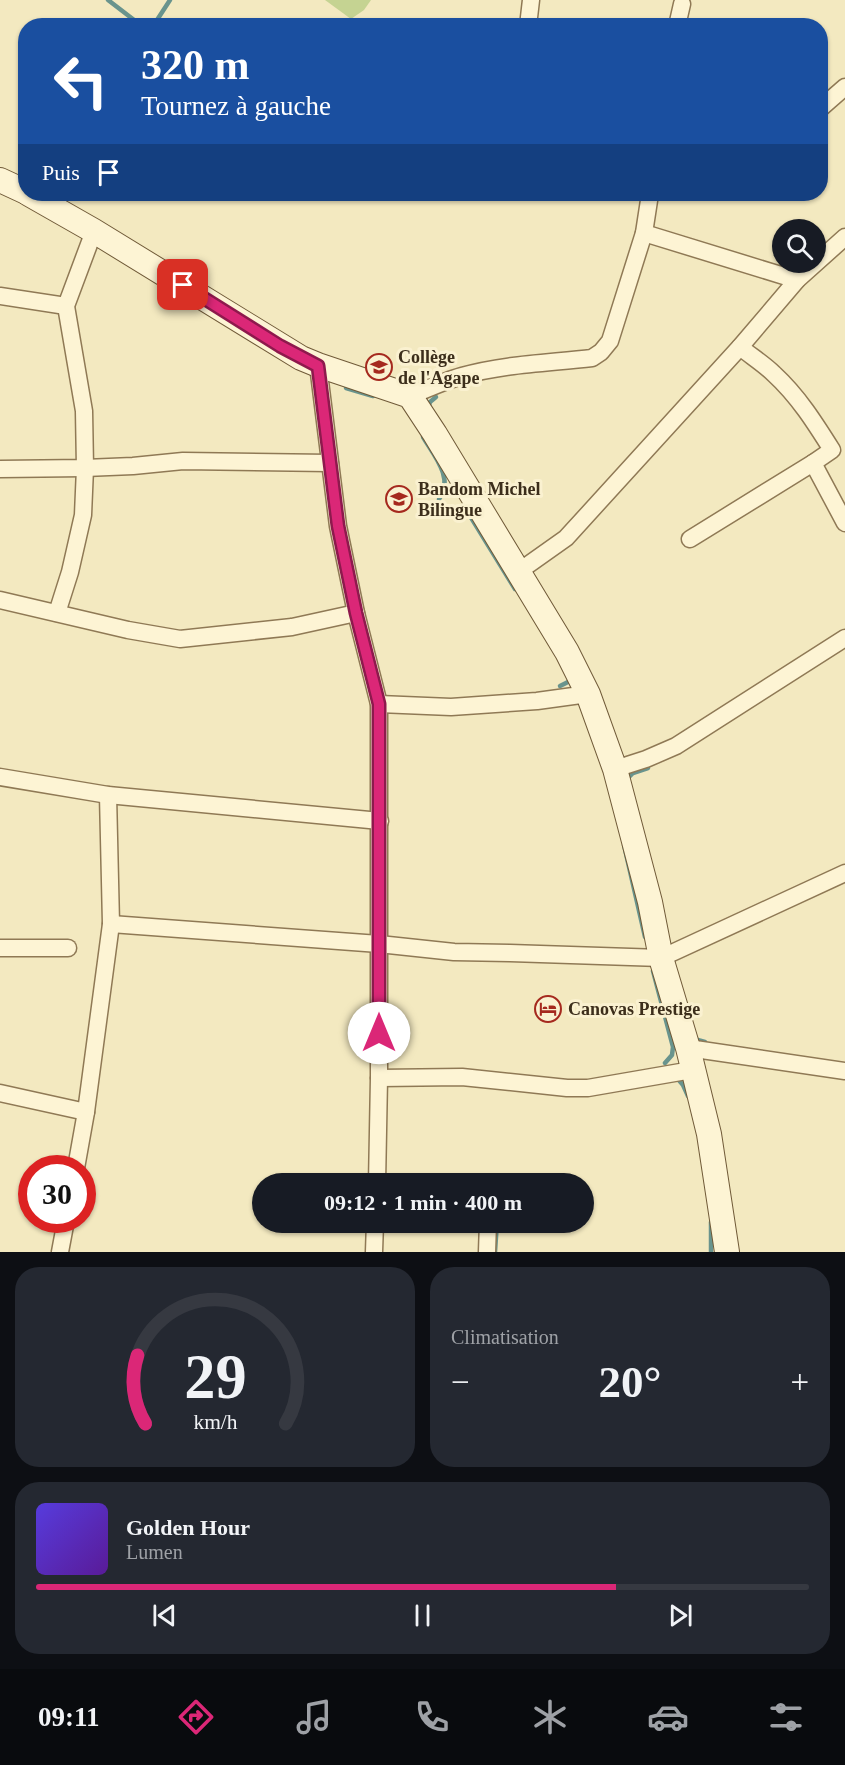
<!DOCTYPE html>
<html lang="fr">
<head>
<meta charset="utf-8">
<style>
  body { margin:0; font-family:Georgia,serif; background:#242831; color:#f1f3f6; height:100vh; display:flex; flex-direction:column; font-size:22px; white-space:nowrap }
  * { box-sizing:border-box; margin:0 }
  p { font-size:20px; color:#9ea1a6 }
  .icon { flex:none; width:33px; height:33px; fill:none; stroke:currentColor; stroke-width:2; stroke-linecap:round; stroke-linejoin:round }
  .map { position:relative; height:1252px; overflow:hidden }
  .panel { display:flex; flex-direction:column; gap:15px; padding:15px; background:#0d0f14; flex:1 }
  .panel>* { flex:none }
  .guide { position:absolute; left:18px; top:18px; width:810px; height:183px; border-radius:24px; box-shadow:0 2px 4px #0004; background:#1a4fa0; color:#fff; overflow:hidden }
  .controls { position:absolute; left:772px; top:219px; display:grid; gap:12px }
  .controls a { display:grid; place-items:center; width:54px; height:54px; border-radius:50%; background:#171b24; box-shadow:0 2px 4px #0004; font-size:30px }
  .speed { position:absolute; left:18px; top:1155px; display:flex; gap:12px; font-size:30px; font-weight:700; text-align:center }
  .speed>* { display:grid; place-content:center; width:78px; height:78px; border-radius:50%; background:#171b24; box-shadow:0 2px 4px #0004; line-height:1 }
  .speed .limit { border:9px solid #d22; background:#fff; color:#111 }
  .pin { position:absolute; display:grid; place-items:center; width:51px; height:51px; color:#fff; margin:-26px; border-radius:12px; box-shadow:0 3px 9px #0006 }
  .me { position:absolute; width:66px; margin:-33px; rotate:0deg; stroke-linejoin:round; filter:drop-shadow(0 0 4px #0008) }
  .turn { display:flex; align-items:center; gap:21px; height:126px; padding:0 24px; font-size:27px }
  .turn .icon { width:78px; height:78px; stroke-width:2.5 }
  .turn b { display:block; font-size:42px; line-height:51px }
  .then { display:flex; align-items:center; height:57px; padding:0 24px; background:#0003; gap:12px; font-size:22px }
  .big { font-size:45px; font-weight:700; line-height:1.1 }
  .panel .tile { flex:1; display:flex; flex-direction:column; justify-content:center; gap:9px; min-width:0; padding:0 21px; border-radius:24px; background:#242831 }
  .panel .dial { align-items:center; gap:0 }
  .dial svg { height:156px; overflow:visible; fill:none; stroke:#363941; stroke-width:7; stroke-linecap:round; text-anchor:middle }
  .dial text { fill:#f1f3f6; stroke:none }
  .song { display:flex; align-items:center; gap:18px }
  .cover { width:72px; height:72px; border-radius:9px; background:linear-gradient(135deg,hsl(250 70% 55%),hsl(270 70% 35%)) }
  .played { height:6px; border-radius:3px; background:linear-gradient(90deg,#db2777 75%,#363941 75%) }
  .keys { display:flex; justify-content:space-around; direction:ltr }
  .heat { display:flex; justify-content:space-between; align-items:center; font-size:33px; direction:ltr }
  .panel .tiles { flex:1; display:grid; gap:15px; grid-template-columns:1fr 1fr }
  .tile:last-child { grid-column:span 2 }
  .trip { position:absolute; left:252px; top:1173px; width:342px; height:60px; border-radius:30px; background:#171b24; box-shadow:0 2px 4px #0004; font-weight:700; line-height:60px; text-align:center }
  .dock { display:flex; height:96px; justify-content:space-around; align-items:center; background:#090b0e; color:#9ea1a6 }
  .dock .icon { width:42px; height:42px }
  .dock .current { color:#db2777 }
  .dock b { font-size:27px; color:#f1f3f6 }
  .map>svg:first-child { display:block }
  .green { fill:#c5d392 }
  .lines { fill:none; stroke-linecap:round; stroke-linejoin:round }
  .stream { stroke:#69948d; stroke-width:4.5 }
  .street-casing { stroke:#8f7955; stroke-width:19 }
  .secondary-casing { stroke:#705a38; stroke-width:26 }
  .street { stroke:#fdf4d4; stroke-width:16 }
  .secondary { stroke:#fdf4d4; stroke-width:24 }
  .route-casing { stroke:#8e194d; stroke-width:15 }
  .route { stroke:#db2777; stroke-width:10 }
  .labels { text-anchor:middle; stroke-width:6; stroke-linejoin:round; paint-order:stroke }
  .poi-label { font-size:18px; font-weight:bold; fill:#3c2e1b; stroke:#faf1d0; text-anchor:start }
</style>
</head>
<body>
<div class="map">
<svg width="845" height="1252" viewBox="0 0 845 1252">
  <rect width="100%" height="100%" fill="#f3e9c0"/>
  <polygon class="green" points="325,0 371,0 364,10 351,19"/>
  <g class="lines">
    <g class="stream">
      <polyline points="108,0 138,23"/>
      <polyline points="157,20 170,0"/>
      <polyline points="346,388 373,396"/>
      <polyline points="428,409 430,402 436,397"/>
      <path d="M423 437C433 454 455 479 439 499"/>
      <polyline points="446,508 448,512 459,508 465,509 467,511 515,589"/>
      <polyline points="560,686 568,682 571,677"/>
      <polyline points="627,779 633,773 648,768"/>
      <polyline points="624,845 645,937"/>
      <polyline points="653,971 673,1047 672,1055 665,1063"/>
      <polyline points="694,1039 705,1042"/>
      <polyline points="677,1078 683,1085 688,1096"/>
      <polyline points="711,1222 711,1252"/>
      <polyline points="495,1252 497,1222"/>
    </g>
    <defs>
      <g id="street">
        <polyline points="528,26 531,0"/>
        <polyline points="677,26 682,4"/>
        <polyline points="822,107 845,87"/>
        <polyline points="644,233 797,280"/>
        <polyline points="0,296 66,306"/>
        <path d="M740 347C751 356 764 364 774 374 798 396 815 423 832 450L813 463 845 523"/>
        <polyline points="318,365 338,526 356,613 379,704 379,1078 377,1184"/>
        <path d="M410 396C427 389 444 381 462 376 504 364 550 363 592 358L601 352 610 341 644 233 650 194"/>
        <polyline points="0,469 85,468 133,466 183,461 330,463"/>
        <polyline points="690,539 813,463"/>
        <polyline points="518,572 566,538 740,347 797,280 845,237"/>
        <polyline points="0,600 128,630 180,639 292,627 356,613"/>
        <polyline points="57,613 70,572 83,515 85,468 84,411 66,306 94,231"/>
        <polyline points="379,704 451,707 537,701 588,694"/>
        <polyline points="615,769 646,759 676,746 845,638"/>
        <polyline points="0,777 108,795 380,821"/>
        <polyline points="111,924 379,944 454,952 510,953 661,958 845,873"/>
        <polyline points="0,948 68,948"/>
        <polyline points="688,1048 845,1071"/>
        <polyline points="379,1078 462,1077 567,1088 588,1088 692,1070"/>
        <polyline points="0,1093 86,1112"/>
        <polyline points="76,1168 86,1112 111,924 108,795"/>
        <polyline points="60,1252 66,1220"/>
        <polyline points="374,1252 375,1222"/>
        <polyline points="487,1252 488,1222"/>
      </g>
      <g id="secondary">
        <polyline points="0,180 26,192"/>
        <polyline points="29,194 94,231 301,358 318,365 410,396 435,434 567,652 588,694 615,769 650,902 661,958 688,1048 709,1134 727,1252"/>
      </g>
    </defs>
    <use href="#street" class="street-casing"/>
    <use href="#secondary" class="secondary-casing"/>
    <use href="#street" class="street"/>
    <use href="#secondary" class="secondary"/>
  </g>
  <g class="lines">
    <defs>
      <polyline id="route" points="183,285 280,346 318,366 338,526 356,613 379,704 379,1033"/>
    </defs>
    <use href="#route" class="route-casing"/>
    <use href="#route" class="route"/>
  </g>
  <defs>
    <symbol id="school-ring" viewBox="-11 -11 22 22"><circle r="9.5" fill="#faf1d0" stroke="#a5291e" stroke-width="1.5"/><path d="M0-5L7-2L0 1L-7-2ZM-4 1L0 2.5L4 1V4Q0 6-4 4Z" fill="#a5291e"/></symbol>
    <symbol id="hotel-ring" viewBox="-11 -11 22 22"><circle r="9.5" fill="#faf1d0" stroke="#a5291e" stroke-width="1.5"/><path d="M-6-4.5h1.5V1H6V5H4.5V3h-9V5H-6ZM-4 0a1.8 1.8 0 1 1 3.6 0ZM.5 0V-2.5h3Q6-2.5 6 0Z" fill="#a5291e"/></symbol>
  </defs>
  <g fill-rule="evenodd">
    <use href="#school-ring" x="364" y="352" width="30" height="30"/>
    <use href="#school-ring" x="384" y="484" width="30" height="30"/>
    <use href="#hotel-ring" x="533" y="994" width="30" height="30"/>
  </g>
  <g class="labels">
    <g class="poi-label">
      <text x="398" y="363">Collège<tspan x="398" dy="21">de l'Agape</tspan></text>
      <text x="418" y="495">Bandom Michel<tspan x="418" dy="21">Bilingue</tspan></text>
      <text x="568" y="1015">Canovas Prestige</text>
    </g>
  </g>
</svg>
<div class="controls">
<a><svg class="icon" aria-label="search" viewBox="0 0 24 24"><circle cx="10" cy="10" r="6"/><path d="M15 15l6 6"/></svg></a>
</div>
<div class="speed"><div class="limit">30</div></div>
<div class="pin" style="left:183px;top:285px;background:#d93025"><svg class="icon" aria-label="arrive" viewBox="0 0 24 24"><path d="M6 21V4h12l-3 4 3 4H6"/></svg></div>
<svg class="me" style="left:379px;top:1033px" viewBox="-20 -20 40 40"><circle r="19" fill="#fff"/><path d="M0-13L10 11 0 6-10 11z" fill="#db2777"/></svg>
<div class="trip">09:12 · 1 min · 400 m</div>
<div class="guide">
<div class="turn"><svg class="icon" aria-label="left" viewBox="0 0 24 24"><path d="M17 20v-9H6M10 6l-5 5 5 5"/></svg><div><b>320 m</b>Tournez à gauche</div></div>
<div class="then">Puis<svg class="icon" aria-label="arrive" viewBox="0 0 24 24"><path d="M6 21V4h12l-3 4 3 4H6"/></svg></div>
</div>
</div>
<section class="panel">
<div class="tiles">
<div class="tile dial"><svg viewBox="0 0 100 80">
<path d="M14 69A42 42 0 1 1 86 69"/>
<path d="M14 69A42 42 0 0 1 10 34" stroke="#db2777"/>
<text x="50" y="56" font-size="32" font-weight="700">29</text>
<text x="50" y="72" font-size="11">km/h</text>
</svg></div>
<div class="tile"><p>Climatisation</p>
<div class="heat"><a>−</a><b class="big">20°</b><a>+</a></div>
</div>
<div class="tile">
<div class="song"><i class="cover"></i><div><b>Golden Hour</b><p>Lumen</p></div></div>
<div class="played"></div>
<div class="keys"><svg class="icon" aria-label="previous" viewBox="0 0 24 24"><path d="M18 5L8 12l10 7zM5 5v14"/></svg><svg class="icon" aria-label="pause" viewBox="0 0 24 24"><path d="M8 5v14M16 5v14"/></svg><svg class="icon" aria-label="next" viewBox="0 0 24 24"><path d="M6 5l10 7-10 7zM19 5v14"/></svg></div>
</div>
</div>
</section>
<nav class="dock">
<b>09:11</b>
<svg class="icon current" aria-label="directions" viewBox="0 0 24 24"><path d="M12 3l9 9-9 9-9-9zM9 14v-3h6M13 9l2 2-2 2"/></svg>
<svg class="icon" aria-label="music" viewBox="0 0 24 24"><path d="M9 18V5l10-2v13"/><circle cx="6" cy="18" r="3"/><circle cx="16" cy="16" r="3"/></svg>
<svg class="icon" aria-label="phone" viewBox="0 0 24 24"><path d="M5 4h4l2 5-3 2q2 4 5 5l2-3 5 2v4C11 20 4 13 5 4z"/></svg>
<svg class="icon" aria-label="climate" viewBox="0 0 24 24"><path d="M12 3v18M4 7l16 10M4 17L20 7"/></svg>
<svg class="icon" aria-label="car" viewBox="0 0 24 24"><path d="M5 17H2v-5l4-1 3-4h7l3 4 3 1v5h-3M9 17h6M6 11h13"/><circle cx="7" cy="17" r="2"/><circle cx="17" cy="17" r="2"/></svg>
<svg class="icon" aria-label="filters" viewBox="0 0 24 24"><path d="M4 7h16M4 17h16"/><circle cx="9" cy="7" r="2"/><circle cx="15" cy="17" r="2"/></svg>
</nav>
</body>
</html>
